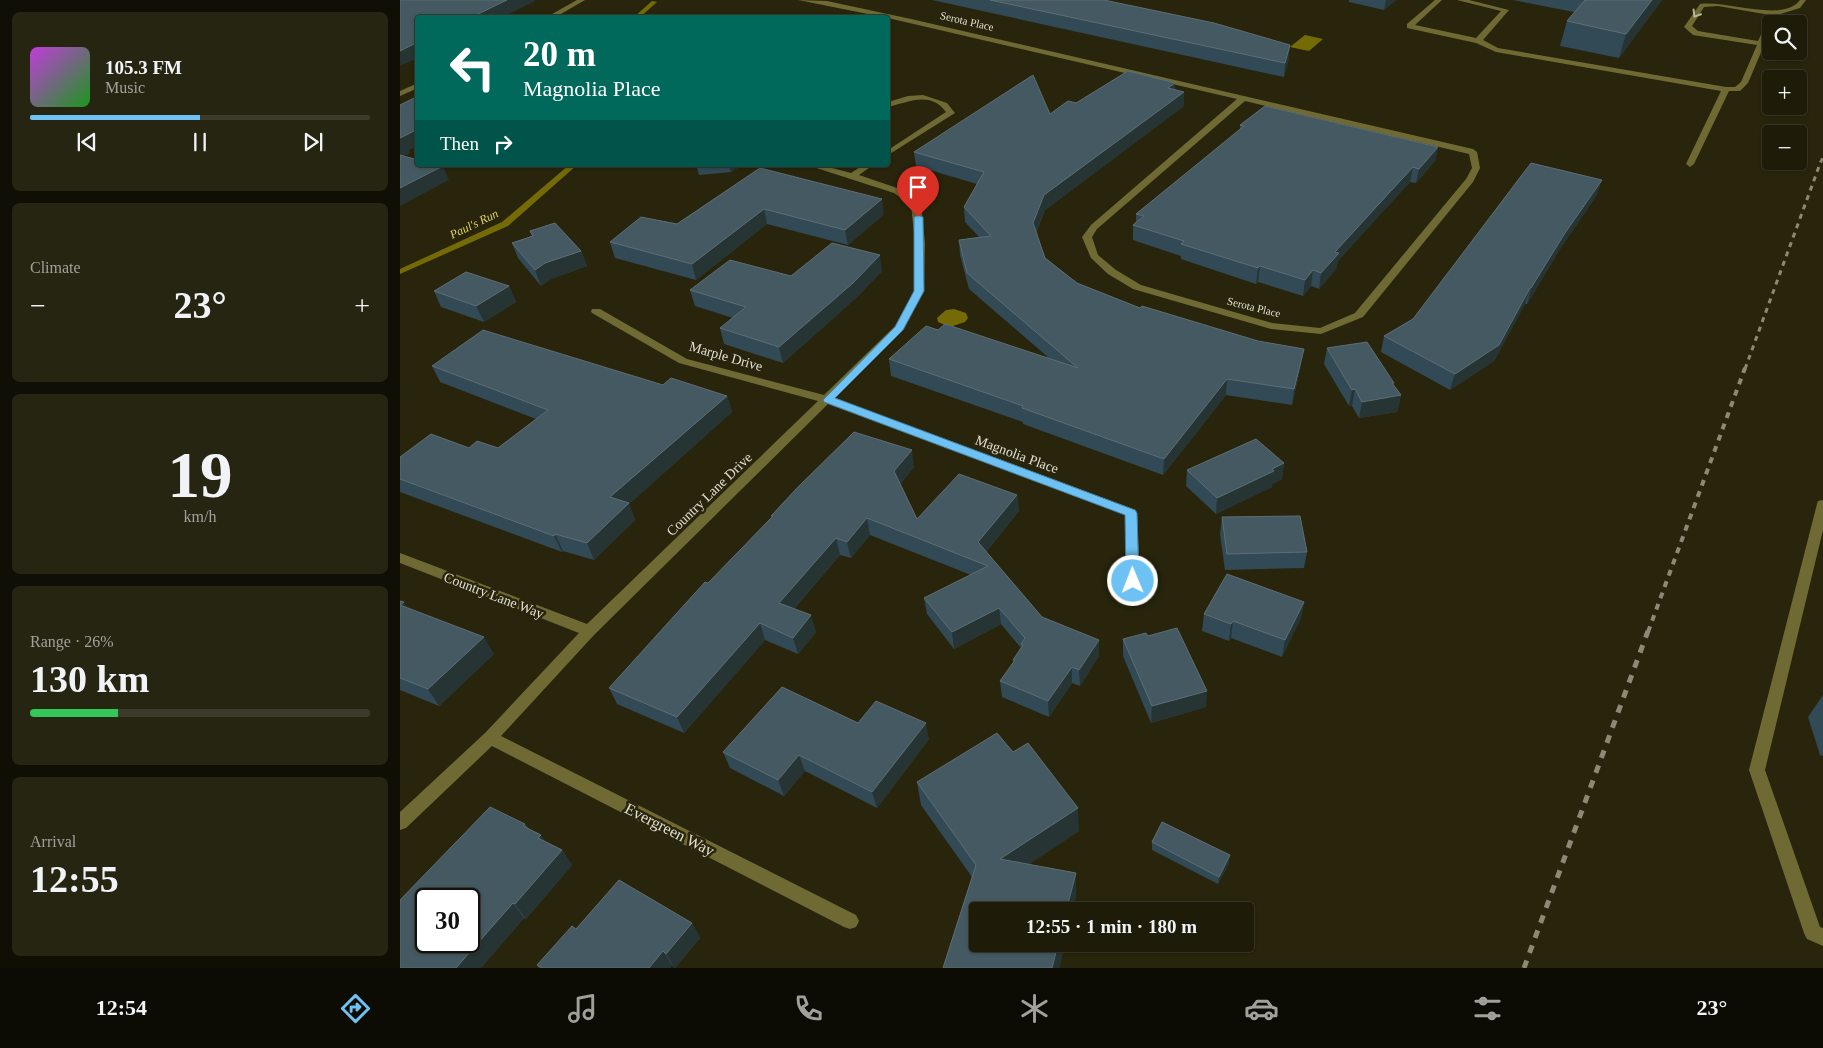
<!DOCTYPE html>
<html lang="en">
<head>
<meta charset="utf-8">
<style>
  body { margin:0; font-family:Georgia,serif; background:#262512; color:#f1f3f6; height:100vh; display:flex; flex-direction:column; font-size:19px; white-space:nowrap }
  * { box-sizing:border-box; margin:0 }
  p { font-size:16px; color:#a1a19c }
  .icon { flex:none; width:28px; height:28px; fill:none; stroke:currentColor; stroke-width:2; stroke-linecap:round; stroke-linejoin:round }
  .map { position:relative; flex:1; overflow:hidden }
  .side { display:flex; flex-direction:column; gap:12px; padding:12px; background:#100f05; width:400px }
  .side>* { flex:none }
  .banner { position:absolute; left:15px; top:15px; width:475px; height:152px; border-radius:5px; box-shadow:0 1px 4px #0004,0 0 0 1px #3c3a2a; background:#00695c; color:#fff; overflow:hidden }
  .controls { position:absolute; left:1362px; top:15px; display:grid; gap:10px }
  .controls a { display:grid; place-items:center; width:45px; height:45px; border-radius:5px; background:#1e1c09; box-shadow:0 1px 4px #0004,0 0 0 1px #3c3a2a; font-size:25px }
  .speed { position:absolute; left:15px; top:888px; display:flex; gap:10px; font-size:25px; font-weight:700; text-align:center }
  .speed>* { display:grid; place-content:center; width:65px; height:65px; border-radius:50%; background:#1e1c09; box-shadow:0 1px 4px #0004,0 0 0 1px #3c3a2a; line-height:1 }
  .speed .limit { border:2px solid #111; border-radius:8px; background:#fff; color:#111 }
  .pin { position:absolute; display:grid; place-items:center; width:42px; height:42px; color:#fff; margin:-51px -21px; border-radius:50% 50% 50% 0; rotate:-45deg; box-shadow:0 0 5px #0007 }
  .pin .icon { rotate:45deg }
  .me { position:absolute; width:55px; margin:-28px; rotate:359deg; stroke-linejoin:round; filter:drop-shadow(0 0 4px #0008) }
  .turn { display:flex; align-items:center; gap:18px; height:105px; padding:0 25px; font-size:22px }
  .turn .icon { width:65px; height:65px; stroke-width:2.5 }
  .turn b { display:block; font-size:35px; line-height:42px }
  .then { display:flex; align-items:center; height:48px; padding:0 25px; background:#0003; gap:10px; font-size:19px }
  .big { font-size:38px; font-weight:700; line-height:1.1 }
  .side .widget { flex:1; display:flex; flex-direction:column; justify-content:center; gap:8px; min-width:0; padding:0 18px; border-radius:8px; background:#262512 }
  .side .dial { align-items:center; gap:0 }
  .dial b { font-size:65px; line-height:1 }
  .song { display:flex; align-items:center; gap:15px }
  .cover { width:60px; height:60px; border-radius:8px; background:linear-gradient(135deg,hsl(290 70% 55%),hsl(120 70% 35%)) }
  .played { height:5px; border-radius:2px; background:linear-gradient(90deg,#6ec2f3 50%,#3c3a2a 50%) }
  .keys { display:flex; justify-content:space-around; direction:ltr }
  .heat { display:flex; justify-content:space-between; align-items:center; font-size:28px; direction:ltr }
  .charge { height:8px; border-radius:4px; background:linear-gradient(90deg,#34c759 26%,#3c3a2a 0) }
  .trip { position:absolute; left:569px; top:902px; width:285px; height:50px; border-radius:5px; background:#1e1c09; box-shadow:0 1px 4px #0004,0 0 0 1px #3c3a2a; font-weight:700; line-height:50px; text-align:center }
  .dock { display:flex; height:80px; justify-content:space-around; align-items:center; background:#0c0b04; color:#a1a19c }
  .dock .icon { width:35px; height:35px }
  .dock .selected { color:#6ec2f3 }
  .dock b { font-size:22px; color:#f1f3f6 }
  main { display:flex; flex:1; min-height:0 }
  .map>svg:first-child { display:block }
  .water { fill:#746b07 }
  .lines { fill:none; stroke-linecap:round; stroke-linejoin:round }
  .stream { fill:#746b07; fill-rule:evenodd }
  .minor { fill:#6f6a33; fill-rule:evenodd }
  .rail-far3 { stroke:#8c8a76; stroke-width:2.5; stroke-dasharray:4 4; stroke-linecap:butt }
  .rail-far2 { stroke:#8c8a76; stroke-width:3; stroke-dasharray:5 5; stroke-linecap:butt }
  .rail-far1 { stroke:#8c8a76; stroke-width:4; stroke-dasharray:6 6; stroke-linecap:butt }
  .rail { stroke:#8c8a76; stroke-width:5; stroke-dasharray:8 8; stroke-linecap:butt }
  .wall { fill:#324956 }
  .shaded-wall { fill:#263433 }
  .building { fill:#455963; stroke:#5d6e74; fill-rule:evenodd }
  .oneway { stroke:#b8b699 }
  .route { fill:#6ec2f3; stroke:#487e9e }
  .labels { text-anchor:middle; stroke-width:5; stroke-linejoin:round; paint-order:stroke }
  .far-street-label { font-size:11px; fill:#e0dfd0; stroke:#28250c }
  .far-water-label { font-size:12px; font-style:italic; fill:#ddd15c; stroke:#28250c }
  .street-label { font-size:14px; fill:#e0dfd0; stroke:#28250c }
  .near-street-label { font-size:16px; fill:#e0dfd0; stroke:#28250c }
</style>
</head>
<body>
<main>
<section class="side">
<div class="widget">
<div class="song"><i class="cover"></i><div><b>105.3 FM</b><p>Music</p></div></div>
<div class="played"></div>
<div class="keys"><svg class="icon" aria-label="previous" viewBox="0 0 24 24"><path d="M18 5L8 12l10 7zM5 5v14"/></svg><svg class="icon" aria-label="pause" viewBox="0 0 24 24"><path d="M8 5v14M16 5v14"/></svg><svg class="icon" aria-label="next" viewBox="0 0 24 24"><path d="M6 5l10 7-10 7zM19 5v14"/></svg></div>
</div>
<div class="widget"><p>Climate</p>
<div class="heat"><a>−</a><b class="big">23°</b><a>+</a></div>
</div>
<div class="widget dial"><b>19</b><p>km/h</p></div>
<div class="widget"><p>Range · 26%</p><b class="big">130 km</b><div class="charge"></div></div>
<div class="widget"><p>Arrival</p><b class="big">12:55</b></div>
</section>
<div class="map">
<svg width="1423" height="968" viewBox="0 0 1423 968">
  <rect width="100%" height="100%" fill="#28250c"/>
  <g class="water">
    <polygon points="905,35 923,39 909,51 890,47"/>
    <polygon points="554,309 566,313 568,318 565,322 550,327 538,322 537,318 546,310"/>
  </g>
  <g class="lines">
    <g class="stream">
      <polygon points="252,1 257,2 239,18 233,18"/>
      <polygon points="169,165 177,165 108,226 0,274 0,269 102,222"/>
    </g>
    <g class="minor">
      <polygon points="177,0 185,0 154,18 145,18"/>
      <path d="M398 0 427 1 511 19 1073 149 1077 152 1080 168 1073 182 963 317 921 334 871 329 733 289 708 274 691 258 682 237 691 225 837 99 488 18ZM845 101 1069 154 1072 168 1066 179 955 313 920 328 872 323 741 285 716 270 698 255 692 237 697 229Z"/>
      <path d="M1035 0H1042L1015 25 1076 38 1101 11 1057 0H1069L1109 10 1083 40 1098 48 1326 87H1335L1341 82 1357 45 1293 35 1284 27 1300 4C1327 0 1383 23 1400 0H1406L1400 8 1377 15 1373 24H1371V29L1348 83 1340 91H1329L1294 164 1290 167 1286 164 1321 91 1096 52 1076 43 1007 28V24ZM1318 6 1370 15 1358 41 1298 31 1292 26 1304 7Z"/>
      <polygon points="18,83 18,88 0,96 0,91"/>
      <path d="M523 95 547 103 555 113 488 155V150L546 112C530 90 507 103 488 107V102L508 96Z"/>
      <polygon points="407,165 421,165 451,173 463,165 473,165 459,175 500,189 521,204 525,243 524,291 503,330 434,398 736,510 737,513 740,581 738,585 728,585 726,581 725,515 428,404 194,635 101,736 456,915 459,921 456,927 450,929 444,927 92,746 6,828 0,830 0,812 85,733 179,633 0,563 0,553 187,624 418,401 279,363 192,313 191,311 192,309 200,309 287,359 424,395 495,326 514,291 515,243 511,205 494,193"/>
      <polygon points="1423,500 1423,530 1365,770 1420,927 1423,928 1423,946 1407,939 1404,933 1349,770 1417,504 1418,501"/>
    </g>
    <polyline class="rail-far3" points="1421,162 1423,156"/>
    <polyline class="rail-far2" points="1345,369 1421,161"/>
    <polyline class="rail-far1" points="1248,632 1345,368"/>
    <polyline class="rail" points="1124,968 1248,631"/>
  </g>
  <g class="wall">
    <polygon points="532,0 704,0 889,58 884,77"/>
    <polygon points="949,0 996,0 984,10 949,2"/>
    <polygon points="1113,0 1262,0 1219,58 1160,46 1167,21 1174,12"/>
    <polygon points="775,83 775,89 784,106 645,210 636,233 645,258 677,283 740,308 901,365 892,405 826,395 763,475 623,424 623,422 491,376 489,359 538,330 649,358 569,289 560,255 559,240 579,237 565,222 564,207 577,184 516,166 514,152 650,114 676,103"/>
    <polygon points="840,125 1038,147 1035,161 1016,183 1010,182 975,220 938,261 936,269 919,289 911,286 903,296 858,282 856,284 781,259 781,256 733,240 733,225 736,222 736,214 840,130"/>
    <polygon points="296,165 342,165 331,172 299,175"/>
    <polygon points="360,168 484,214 448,245 367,224 296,280 215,258 210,242 277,224"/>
    <polygon points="1197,195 1160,249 1127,304 1125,304 1094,361 1050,390 981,352 984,336 1013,319"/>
    <polygon points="130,231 181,251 187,266 151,279 141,286 118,258 112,243 132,236"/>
    <polygon points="482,271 456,298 383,363 324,344 320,328 333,318 295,306 290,290 391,276"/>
    <polygon points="109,286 116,302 84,322 41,307 34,291"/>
    <polygon points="927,348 994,386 1001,395 997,412 959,418 952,406 949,406 924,364"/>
    <polygon points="32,366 263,385 327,396 332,412 229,504 235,520 194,560 163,551 162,552 0,492 0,457 69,448 98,448 136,419 40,382"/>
    <polygon points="884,463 882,479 872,484 872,487 816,514 786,486 787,470"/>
    <polygon points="514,467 500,484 517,519 617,495 619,511 586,552 642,617 699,656 680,686 672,683 649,717 602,697 600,681 613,663 613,660 621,648 601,624 554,649 527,614 524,598 571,575 470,535 451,558 440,555 394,609 416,632 398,654 365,640 284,733 217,704 209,688 308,583 372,518 371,516"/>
    <polygon points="822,517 907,552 904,568 825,570 820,534"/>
    <polygon points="0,601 7,608 94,654 39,706 0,690"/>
    <polygon points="904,602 901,618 882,657 831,638 829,641 802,631 804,614"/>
    <polygon points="723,639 806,707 751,723 723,656"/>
    <polygon points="1423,695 1423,756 1420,755 1408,717"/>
    <polygon points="458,723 529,739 477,808 405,771 384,796 330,768 323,752"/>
    <polygon points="613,752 679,831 629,864 676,895 673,911 578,911 578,944 665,944 659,968 543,968 572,877 521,805 517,782"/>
    <polygon points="125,824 128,828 145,841 162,850 172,865 126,919 124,918 81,968 0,968"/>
    <polygon points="752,842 829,863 818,884 752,850"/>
    <polygon points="292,923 300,938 275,968 272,965 269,968 139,968 137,965 176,929"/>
  </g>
  <g class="shaded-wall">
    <polygon points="107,0 135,0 135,1 101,18 70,18"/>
    <polygon points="986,0 996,0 984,10"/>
    <polygon points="1252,0 1262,0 1219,58 1226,34"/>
    <polygon points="18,42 18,58 0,66 0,51"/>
    <polygon points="890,45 889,58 884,77 885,63"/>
    <polygon points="775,83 774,97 768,88"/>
    <polygon points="784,92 784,106 645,210 633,238 633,223 644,195"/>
    <polygon points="18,129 18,146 9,150 10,153 0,158 0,138"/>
    <polygon points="1038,147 1035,161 1016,183 1019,169"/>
    <polygon points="329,165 342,165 331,172"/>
    <polygon points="43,166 49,180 0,206 0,188"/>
    <polygon points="1013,167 1010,182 938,261 936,269 919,289 921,273 935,252"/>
    <polygon points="1202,180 1197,195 1160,249 1127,304 1131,288 1165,233"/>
    <polygon points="482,199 484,214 448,245 445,230"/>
    <polygon points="364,209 367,224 296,280 292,264"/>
    <polygon points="181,251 187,266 151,279 141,286 135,270 145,263"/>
    <polygon points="480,255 482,271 456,298 383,363 379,347"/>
    <polygon points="860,266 858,282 856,284 858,268"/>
    <polygon points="913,270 911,286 903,296 905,280"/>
    <polygon points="109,286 116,302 84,322 76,306"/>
    <polygon points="1130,288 1125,304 1094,361 1050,390 1055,374"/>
    <polygon points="904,349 901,365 892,405 894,389"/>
    <polygon points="827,379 826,395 763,475 764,459"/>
    <polygon points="992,383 994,383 991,397 1001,395 997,412 959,418 962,402"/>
    <polygon points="955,389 952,406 949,406 952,390"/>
    <polygon points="327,396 332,412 229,504 235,520 194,560 187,543 210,497"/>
    <polygon points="512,450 514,467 496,488 494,471"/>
    <polygon points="884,463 882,479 872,484 872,487 816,514 817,498"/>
    <polygon points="617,495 619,511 580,559 578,542"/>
    <polygon points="467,518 470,535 451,558 447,542"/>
    <polygon points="155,534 163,551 162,552 154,536"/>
    <polygon points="436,538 440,555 384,620 379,603"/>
    <polygon points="4,602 14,619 0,605"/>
    <polygon points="904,602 901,618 882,657 885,640"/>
    <polygon points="599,608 601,624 554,649 552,632"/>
    <polygon points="411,615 416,632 398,654 393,638"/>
    <polygon points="833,621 831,638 829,641 831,624"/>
    <polygon points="360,623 365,640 284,733 277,717"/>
    <polygon points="84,637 94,654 39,706 28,689"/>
    <polygon points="699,640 699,656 680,686 679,670"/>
    <polygon points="672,667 672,683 649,717 648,701"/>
    <polygon points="807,691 806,707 751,723 752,706"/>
    <polygon points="526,723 529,739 477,808 472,792"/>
    <polygon points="399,755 405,771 384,796 378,780"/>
    <polygon points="678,808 679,831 603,881 600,859"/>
    <polygon points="141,835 151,850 138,838"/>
    <polygon points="162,850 172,865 126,919 115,904"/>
    <polygon points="830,855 829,863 818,884 819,877"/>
    <polygon points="676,873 676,895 673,911 666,911"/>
    <polygon points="113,903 124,918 81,968 56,968"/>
    <polygon points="292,923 300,938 275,968 266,954"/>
    <polygon points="658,944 665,944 659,968 652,968"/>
    <polygon points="263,951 272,965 269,968 249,968"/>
  </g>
  <g class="building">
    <polygon points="0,0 107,0 70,18 18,18 18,42 0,51"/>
    <polygon points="590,0 704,0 814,23 890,45 885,63"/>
    <polygon points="1185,0 1252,0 1226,34 1167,21"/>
    <polygon points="728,71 775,83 768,88 784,92 644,195 633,223 645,258 677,283 740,308 742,306 858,341 904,349 894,389 827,379 764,459 622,408 623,406 489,359 526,326 538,330 545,324 678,368 567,273 559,240 591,236 564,207 584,172 514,152 633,75 650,114 668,101 676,103"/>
    <polygon points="18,96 18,129 0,138 0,105"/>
    <polygon points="865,106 1038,147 1019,169 1013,167 978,205 935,252 939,253 921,273 913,270 905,280 860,266 858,268 781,244 784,241 733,225 744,216 736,214 844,126 840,125"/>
    <polygon points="0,155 18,160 18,165 39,165 43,166 0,188"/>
    <polygon points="1131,163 1202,180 1165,233 1131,288 1130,288 1099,345 1055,374 984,336 1013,319"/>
    <polygon points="360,168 482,199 445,230 364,209 292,264 210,242 241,217 277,224"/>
    <polygon points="155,223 181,251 145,263 135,270 112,243 133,236 130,231"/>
    <polygon points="432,243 480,255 453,283 379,347 320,328 346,307 290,290 330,260 391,276"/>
    <polygon points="66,272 109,286 76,306 34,291"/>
    <polygon points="83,330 263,385 271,378 327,396 210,497 229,503 187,543 155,534 154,536 0,479 0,457 31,434 69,448 77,441 98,448 148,410 32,366"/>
    <polygon points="967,342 994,383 992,383 1001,395 962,402 955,389 952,390 927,348"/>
    <polygon points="454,432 512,450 494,471 517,519 559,474 617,495 578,542 642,617 699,640 679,670 672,667 648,701 600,681 615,660 613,660 623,645 621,644 625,638 599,608 552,632 524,598 588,566 467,518 447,542 436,538 379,603 411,615 393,638 360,623 277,717 209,688 305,582 308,583 373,516 371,516 397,488"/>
    <polygon points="856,439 884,463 872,469 874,471 817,498 787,470"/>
    <polygon points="900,516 907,552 827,554 822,517"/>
    <polygon points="827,574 904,602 885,640 833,621 831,624 804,614"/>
    <polygon points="0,601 4,602 0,605 84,637 28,689 0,678"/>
    <polygon points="777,628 807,691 752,706 723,639 746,633 748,636"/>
    <polygon points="382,687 458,723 476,701 526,723 472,792 399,755 378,780 323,752"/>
    <polygon points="597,733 613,752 628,743 678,808 600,859 676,873 666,911 578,911 578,944 658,944 652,968 543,968 576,865 517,782"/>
    <path d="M90 807 125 824 123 826 141 835 138 838 162 850 115 904 113 903 56 968H0V900ZM26 899H69V941H26Z"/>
    <polygon points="762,822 830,855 819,877 752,842"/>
    <polygon points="219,880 292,923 266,954 263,951 249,968 142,968 137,965 172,926 176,929"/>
  </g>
  <defs><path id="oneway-chevron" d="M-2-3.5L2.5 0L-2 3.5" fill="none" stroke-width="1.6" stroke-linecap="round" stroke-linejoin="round" transform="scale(1.25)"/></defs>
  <use class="oneway" href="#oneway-chevron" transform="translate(1296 14) rotate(122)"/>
  <polygon class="route" points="518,215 523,217 524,291 503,330 435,398 735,510 737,513 739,581 737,584 728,584 726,581 725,515 424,402 423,400 495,327 514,291 514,217"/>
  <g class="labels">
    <g class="far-street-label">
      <text transform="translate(567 21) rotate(13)" y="4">Serota Place</text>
      <text transform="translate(854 307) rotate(14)" y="4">Serota Place</text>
    </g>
    <g class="far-water-label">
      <text transform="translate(74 224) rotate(-26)" y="4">Paul's Run</text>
    </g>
    <g class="street-label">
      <text transform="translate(326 356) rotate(16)" y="5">Marple Drive</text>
      <text transform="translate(617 454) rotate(20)" y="5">Magnolia Place</text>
      <text transform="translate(309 494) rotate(-44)" y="5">Country Lane Drive</text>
      <text transform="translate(94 595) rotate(21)" y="5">Country Lane Way</text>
    </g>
    <g class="near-street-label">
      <text transform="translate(270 829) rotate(27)" y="6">Evergreen Way</text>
    </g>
  </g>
</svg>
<div class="controls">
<a><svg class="icon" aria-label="search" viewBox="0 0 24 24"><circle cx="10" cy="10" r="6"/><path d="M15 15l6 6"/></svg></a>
<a>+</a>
<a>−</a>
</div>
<div class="speed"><div class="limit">30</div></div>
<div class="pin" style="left:518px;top:217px;background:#d93025"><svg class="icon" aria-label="arrive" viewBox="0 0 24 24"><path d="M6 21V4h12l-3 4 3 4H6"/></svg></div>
<svg class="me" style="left:733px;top:581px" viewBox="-20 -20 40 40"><circle r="17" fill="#6ec2f3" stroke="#fff" stroke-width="3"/><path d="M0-11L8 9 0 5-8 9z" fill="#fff"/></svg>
<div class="trip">12:55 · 1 min · 180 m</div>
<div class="banner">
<div class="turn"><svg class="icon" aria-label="left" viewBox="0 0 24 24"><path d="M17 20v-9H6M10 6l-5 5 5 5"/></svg><div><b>20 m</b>Magnolia Place</div></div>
<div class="then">Then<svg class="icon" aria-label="right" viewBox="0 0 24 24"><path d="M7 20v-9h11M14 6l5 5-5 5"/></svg></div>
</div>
</div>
</main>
<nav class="dock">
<b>12:54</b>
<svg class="icon selected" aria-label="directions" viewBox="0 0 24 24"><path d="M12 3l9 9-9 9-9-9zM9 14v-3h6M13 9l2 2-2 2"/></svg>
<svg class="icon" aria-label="music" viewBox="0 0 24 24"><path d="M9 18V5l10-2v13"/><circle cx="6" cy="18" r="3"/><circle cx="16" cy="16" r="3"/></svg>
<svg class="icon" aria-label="phone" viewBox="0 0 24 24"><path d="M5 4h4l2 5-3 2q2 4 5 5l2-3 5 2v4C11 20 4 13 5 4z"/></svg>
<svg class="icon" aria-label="climate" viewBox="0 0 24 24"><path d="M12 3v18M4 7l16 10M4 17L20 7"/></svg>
<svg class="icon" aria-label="car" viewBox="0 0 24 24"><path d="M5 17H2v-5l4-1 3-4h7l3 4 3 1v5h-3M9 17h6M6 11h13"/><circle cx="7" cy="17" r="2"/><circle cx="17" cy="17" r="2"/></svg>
<svg class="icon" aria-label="filters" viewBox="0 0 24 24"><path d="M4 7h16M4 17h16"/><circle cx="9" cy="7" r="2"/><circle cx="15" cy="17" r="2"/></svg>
<b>23°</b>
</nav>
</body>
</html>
